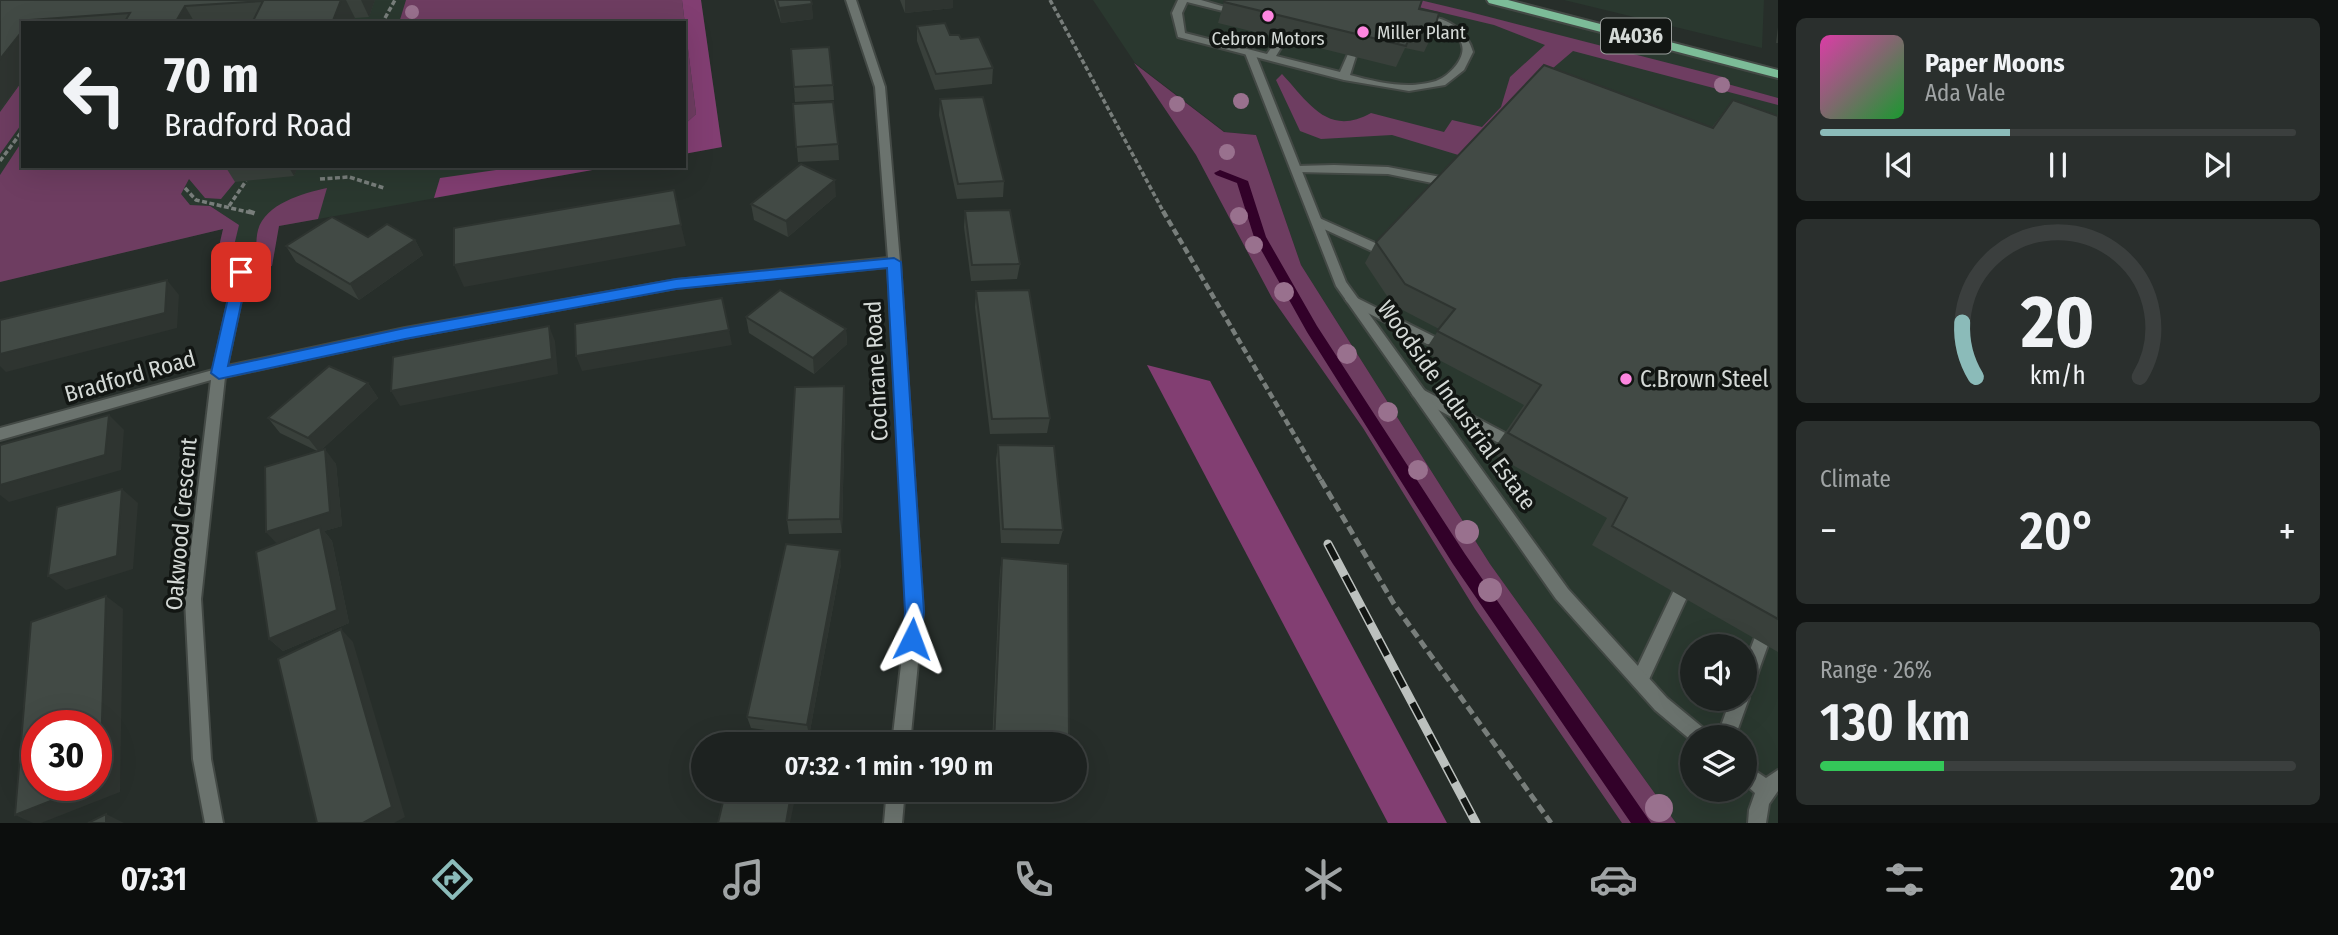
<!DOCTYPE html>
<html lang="en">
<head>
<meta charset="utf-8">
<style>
  body { margin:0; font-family:"Fira Sans Condensed",sans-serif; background:#2a2f2d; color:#f1f3f6; height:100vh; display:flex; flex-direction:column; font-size:26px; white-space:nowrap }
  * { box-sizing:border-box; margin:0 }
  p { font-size:23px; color:#a0a4a5 }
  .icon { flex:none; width:38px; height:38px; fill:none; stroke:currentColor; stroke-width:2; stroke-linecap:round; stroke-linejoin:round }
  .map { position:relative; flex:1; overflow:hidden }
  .sheet { display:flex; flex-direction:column; gap:18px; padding:18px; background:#101312; width:560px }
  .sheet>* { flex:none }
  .hud { position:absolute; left:21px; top:21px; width:665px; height:147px; border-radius:0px; box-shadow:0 7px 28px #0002,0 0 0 2px #3b3f3e; background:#1d2220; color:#f1f3f6; overflow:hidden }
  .buttons { position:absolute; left:1680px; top:634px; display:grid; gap:14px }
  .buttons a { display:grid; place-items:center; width:77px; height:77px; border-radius:50%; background:#1d2220; box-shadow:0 7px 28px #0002,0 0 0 2px #3b3f3e; font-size:35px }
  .speed { position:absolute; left:21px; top:710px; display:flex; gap:14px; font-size:35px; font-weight:700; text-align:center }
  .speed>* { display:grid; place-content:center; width:91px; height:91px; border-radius:50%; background:#1d2220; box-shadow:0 7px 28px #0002,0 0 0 2px #3b3f3e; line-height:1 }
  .speed .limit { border:10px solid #d22; background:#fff; color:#111 }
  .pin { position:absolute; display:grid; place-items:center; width:60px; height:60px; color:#fff; margin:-30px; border-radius:14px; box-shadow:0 4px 10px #0006 }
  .me { position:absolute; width:77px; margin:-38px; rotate:3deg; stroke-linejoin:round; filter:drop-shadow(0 0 5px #0008) }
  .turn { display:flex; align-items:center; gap:24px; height:147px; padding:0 28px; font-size:32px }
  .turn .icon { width:91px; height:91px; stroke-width:2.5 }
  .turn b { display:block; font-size:49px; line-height:60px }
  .big { font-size:52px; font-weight:600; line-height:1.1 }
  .sheet .card { flex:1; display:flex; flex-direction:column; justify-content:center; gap:10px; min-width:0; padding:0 24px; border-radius:10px; background:#2a2f2d }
  .sheet .dial { align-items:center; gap:0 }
  .dial svg { height:182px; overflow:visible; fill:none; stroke:#3b3f3e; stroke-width:7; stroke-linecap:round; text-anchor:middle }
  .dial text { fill:#f1f3f6; stroke:none }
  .song { display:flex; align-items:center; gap:21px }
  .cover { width:84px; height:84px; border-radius:10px; background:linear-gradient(135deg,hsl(320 70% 55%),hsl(130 70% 35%)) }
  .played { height:7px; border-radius:4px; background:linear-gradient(90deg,#8bbbb9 40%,#3b3f3e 40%) }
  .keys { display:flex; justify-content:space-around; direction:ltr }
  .heat { display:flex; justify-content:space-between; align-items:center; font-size:38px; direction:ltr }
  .charge { height:10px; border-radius:5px; background:linear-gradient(90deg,#34c759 26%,#3b3f3e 0) }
  .trip { position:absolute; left:691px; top:732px; width:396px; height:70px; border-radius:35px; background:#1d2220; box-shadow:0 7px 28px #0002,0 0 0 2px #3b3f3e; font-weight:600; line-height:70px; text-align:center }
  .menu { display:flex; height:112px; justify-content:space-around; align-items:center; background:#0c0e0d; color:#a0a4a5 }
  .menu .icon { width:49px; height:49px }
  .menu .selected { color:#8bbbb9 }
  .menu b { font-size:32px; color:#f1f3f6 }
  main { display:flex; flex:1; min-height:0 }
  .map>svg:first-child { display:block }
  .built { fill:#2a382f; fill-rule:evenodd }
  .green { fill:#6e3d61 }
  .forest { fill:#823e72 }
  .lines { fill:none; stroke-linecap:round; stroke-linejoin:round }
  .stream { fill:#320129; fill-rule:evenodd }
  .service-casing { stroke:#434945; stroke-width:4 }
  .minor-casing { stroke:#434945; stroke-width:4 }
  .trunk-casing { stroke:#434945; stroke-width:4 }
  .path-far2 { stroke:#787e7b; stroke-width:3.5; stroke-dasharray:5 2.5; stroke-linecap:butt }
  .path-far1 { stroke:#787e7b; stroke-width:4.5; stroke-dasharray:7 3.5; stroke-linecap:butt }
  .path { stroke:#787e7b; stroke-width:5; stroke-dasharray:9 4.5; stroke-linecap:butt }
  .service { fill:#6b736e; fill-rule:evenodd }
  .minor { fill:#6b736e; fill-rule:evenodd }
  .trunk { fill:#7cbc98; fill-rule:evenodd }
  .rail-casing { stroke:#bcc1be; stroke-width:9 }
  .rail { stroke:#121613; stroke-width:6; stroke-dasharray:18; stroke-linecap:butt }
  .tree { fill:#99718e }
  .wall { fill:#39403b }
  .shaded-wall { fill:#2e3430 }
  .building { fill:#424a45; stroke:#2e3430; stroke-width:2 }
  .route { fill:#1a73e8; stroke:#114b97; stroke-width:2 }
  .poi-dot { fill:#fe86e0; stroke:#121613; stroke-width:2.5 }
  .labels { text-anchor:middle; stroke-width:7; stroke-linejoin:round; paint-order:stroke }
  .far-poi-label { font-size:19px; fill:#d4d9d6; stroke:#121613; text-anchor:start }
  .shield { fill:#121613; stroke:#9a9e9c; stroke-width:2 }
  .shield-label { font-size:21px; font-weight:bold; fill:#d4d9d6 }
  .street-label { font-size:23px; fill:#d4d9d6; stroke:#121613 }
  .poi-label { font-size:23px; fill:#d4d9d6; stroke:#121613; text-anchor:start }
</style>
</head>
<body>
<main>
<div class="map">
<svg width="1778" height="823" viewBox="0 0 1778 823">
  <rect width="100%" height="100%" fill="#272e2a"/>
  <g class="built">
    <polygon points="0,0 701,0 722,147 684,154 684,23 23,23 23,166 615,166 279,226 272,266 212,277 223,229 0,282"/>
    <path d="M1093 0H1496L1778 73V823H1676L1490 564 1301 265 1256 135 1225 132 1135 63ZM1692 646H1745V698H1692ZM1692 737H1745V789H1692Z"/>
    <polygon points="1564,0 1764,0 1762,48"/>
  </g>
  <g class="green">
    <polygon points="406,0 682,0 696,114 684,125 684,23 399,23"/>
    <path d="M1389 0H1420L1466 11 1723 77 1724 83 1778 98V105L1573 51 1532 86 1465 157 1392 135 1321 139 1300 131 1276 80 1282 74C1309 103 1328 137 1371 113L1444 132 1452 120 1482 127 1501 107 1510 77 1545 45 1494 25Z"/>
    <polygon points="1134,63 1224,132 1256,135 1301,265 1490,564 1676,823 1622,823 1475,609 1363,428 1272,298 1196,155"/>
    <polygon points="23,80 23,122 0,154 0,112"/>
    <polygon points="23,140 23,166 242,166 235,182 221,199 205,198 189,179 181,194 190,205 210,206 239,225 227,275 212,277 223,229 0,282 0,175"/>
    <path d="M327 188 318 219 279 226 272 266 257 269C257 257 255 241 258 230 265 204 303 193 327 188Z"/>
  </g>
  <g class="forest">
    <polygon points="682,0 701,0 722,147 684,154 684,125 696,114"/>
    <polygon points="523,166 615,166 434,198 440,178"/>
    <polygon points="1147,365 1210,381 1447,823 1388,823"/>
  </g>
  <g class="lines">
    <polygon class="stream" points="1220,170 1248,181 1266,237 1317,326 1465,554 1651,823 1631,823 1453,564 1307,332 1254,237 1237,183 1216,175 1214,173"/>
    <defs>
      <g id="service">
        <path d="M1178 0H1201L1232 9 1227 12 1187 2 1182 13 1185 33 1267 54 1279 36H1285L1287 38 1276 56 1340 72 1348 54H1354L1356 56 1350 75C1368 80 1390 85 1409 85 1417 85 1429 83 1436 81 1450 76 1471 54 1459 39 1452 29 1437 26 1426 21V17C1447 16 1468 32 1473 52L1464 70 1445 85 1409 91 1344 80 1178 37 1172 13Z"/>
        <polygon points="1334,165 1388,167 1446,178 1448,181 1442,185 1388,174 1297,172 1291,169 1297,166"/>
        <polygon points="1317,217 1382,246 1384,249 1382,252 1374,252 1313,224 1313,218"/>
        <polygon points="1351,295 1437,338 1439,341 1437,344 1427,344 1347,302 1345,299"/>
        <polygon points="1418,387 1507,434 1509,438 1507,442 1497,442 1413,396 1411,392 1413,388"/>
        <polygon points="1680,588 1686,590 1688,595 1646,686 1640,688 1634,686 1631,680 1634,674 1674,590"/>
        <polygon points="1761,634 1767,637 1769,642 1751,692 1747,694 1749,698 1735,737 1717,737 1731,698 1745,698 1745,663 1755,637"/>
      </g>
      <g id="minor">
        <polygon points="846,0 856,0 885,87 900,262 923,612 910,744 892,744 907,612 888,267 676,288 405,338 225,377 201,599 211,759 223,823 205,823 193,759 185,599 211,380 0,440 0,428 213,370 235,272 241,268 247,272 227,366 405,328 676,280 888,258 875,87"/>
        <polygon points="1250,50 1255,53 1346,282 1568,589 1667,698 1707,731 1710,737 1692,737 1692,741 1655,710 1556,599 1336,286 1245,53"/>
        <polygon points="1745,764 1766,778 1778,770 1778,791 1769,804 1766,823 1748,823 1749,810 1755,793 1745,784"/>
        <polygon points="887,789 905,789 902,823 884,823"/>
      </g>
      <polygon id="trunk" points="1487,0 1508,0 1778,70 1778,78 1489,3"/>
    </defs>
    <use href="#service" class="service-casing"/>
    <use href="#minor" class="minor-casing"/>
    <use href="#trunk" class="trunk-casing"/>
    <g class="path-far2">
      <polyline points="1050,0 1164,213"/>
      <polyline points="385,18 395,0"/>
      <polyline points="0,161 23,130"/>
      <polyline points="320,179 349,177 384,188"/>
      <polyline points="185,188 196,200 252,213"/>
      <polyline points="229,206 246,181"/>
    </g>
    <g class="path-far1">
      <polyline points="248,211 256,214"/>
      <polyline points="1163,211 1322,482"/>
    </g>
    <polyline class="path" points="1321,480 1394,604 1551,823"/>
    <use href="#service" class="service"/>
    <use href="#minor" class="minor"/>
    <use href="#trunk" class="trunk"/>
    <defs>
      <polyline id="rail" points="1328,544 1476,823"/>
    </defs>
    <use href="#rail" class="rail-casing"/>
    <use href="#rail" class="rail"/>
  </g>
  <g class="tree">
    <circle cx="412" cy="12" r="7"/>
    <circle cx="1722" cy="85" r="8"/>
    <circle cx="1241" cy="101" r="8"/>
    <circle cx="1177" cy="104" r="8"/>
    <circle cx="1227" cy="152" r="8"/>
    <circle cx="1239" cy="216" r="9"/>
    <circle cx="1254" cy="245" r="9"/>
    <circle cx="1284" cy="292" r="10"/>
    <circle cx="1347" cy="354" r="10"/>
    <circle cx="1388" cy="412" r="10"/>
    <circle cx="1418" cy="470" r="10"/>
    <circle cx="1467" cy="532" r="12"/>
    <circle cx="1490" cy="590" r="12"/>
    <circle cx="1659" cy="808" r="14"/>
  </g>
  <g class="wall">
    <polygon points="0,0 375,0 369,17 355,18 353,23 23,23 23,79 0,110"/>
    <polygon points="774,0 811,0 813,19 781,23"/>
    <polygon points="900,0 953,0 953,8 905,13"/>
    <polygon points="1224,2 1419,9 1434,31 1424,52 1405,48 1396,67 1218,23"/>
    <polygon points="917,26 961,39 993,68 992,84 935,90 917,41"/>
    <polygon points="1778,27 1778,43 1776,43"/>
    <polygon points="791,49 833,85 834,100 795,102"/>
    <polygon points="940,99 1004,181 1003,197 957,199 939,115"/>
    <polygon points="1733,100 1778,116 1778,652 1592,545 1607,518 1491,453 1524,405 1424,352 1439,329 1393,305 1365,263 1376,242 1712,127"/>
    <polygon points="793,104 838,144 839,160 798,162"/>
    <polygon points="225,166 298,166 294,176 235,182"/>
    <polygon points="836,196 788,237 754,220 751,204"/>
    <polygon points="965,211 1020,264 1017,279 971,281 964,227"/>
    <polygon points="368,237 415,240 423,255 359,300 296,262 286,246"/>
    <polygon points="976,291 1050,418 1047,433 990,434 975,307"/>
    <polygon points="746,317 846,329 847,344 814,374 749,333"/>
    <polygon points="368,383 378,398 321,450 336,464 342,526 324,531 332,541 349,623 283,651 269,639 317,451 280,433 268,418"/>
    <polygon points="844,386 845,402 842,533 789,534 787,520"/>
    <polygon points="998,445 1063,530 1059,544 1001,543 996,460"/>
    <polygon points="1002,558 1069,744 992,744 1000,571"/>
    <polygon points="841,564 809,736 751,728 747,717"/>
  </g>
  <g class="shaded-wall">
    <polygon points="339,0 346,0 355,18 353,23 332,23"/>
    <polygon points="361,0 375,0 369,17"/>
    <polygon points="905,0 953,0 953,8 905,13"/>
    <polygon points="812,4 813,19 781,23 779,8"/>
    <polygon points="185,6 195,23 175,23"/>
    <polygon points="23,30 23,79 0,110 0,59"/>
    <polygon points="288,166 298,166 294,176"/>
    <polygon points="835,180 836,196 788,237 786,221"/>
    <polygon points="681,225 686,246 464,287 454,265"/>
    <polygon points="415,240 423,255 359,300 350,284"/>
    <polygon points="167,280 179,295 177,328 6,372 0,366 0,354"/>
    <polygon points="549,326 555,341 558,374 400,406 391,391"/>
    <polygon points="846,329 847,344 814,374 813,358"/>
    <polygon points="729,330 732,345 582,371 576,356"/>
    <polygon points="368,383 378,398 319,452 308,438"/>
    <polygon points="844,386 845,402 842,533 840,519"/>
    <polygon points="109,415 124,430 121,470 9,502 0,495 0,485"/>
    <polygon points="325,449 336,464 342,526 324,531 332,541 349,623 283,651 269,639 279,546 266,532"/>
    <polygon points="122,489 138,503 133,569 66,590 48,576"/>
    <polygon points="840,550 841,564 809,736 807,725"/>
    <polygon points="106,596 123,609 120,792 41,823 33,823 15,815 89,786 96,786"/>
    <polygon points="341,629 353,642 405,817 394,823 363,823"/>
    <polygon points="792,789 797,789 790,823 786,823"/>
    <polygon points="106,814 124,823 106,823"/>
  </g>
  <g class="building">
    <polygon points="0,0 341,0 332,23 252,23 263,1 185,6 175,23 124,23 130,13 30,20 28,23 23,23 23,30 0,59"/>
    <polygon points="777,0 811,0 812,4 779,8"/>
    <polygon points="1225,0 1422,0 1419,9 1439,13 1434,31 1413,26 1406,46 1224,2"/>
    <polygon points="945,23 950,35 959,35 961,39 979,37 993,68 936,74 917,26"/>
    <polygon points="829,47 833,85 794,87 791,49"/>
    <polygon points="1544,65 1713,128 1733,100 1778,116 1778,619 1612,526 1627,498 1508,433 1541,385 1437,331 1455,309 1405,284 1376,242"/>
    <polygon points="983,97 1004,181 958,184 940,99"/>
    <polygon points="833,102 838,144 796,147 793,104"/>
    <polygon points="801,164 835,180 786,221 751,204"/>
    <polygon points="674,190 681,225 454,265 454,228"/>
    <polygon points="1010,210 1020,264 972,265 965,211"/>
    <polygon points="332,217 368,237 387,224 415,240 350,284 286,246"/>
    <polygon points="167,280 165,313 0,354 0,320"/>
    <polygon points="780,290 846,329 813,358 746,317"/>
    <polygon points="1029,290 1050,418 992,419 976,291"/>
    <polygon points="722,298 729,330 576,356 575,324"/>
    <polygon points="549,326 552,359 391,391 393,357"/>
    <polygon points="329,366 368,383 308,438 268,418"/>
    <polygon points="844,386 840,519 787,520 795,387"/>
    <polygon points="109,415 105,455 0,485 0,445"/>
    <polygon points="998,445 1054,446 1063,530 1003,529"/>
    <polygon points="325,449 330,512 266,532 265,467"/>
    <polygon points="122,489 117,556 48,576 57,507"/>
    <polygon points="320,527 337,610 269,639 256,552"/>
    <polygon points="786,544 840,550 807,725 747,717"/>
    <polygon points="1002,558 1068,564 1069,744 994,744"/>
    <polygon points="106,596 100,781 96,783 96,726 37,726 37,786 89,786 15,815 31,622"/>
    <polygon points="341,629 392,807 363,823 317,823 278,659"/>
    <polygon points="726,789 792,789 786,823 718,823"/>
    <polygon points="106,814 106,823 88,823"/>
  </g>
  <polygon class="route" points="894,258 901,262 924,612 919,645 912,647 905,645 903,639 905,612 887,268 676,289 405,339 219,379 211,373 234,272 241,267 248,272 228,366 405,328 676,279"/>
  <g class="poi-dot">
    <circle cx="1268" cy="16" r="7"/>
    <circle cx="1363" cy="32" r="7"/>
    <circle cx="1626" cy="379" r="7"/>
  </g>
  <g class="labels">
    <g class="far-poi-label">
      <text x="1377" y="39">Miller Plant</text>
      <text x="1268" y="45" text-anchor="middle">Cebron Motors</text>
    </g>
    <rect class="shield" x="1601" y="18.5" width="70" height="35" rx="5"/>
    <g class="shield-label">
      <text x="1636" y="43">A4036</text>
    </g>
    <g class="street-label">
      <text transform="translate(876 371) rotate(-93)" y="8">Cochrane Road</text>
      <text transform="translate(130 376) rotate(-16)" y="8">Bradford Road</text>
      <text transform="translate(1457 405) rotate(54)" y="8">Woodside Industrial Estate</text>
      <text transform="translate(181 524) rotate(-85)" y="8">Oakwood Crescent</text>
    </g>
    <g class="poi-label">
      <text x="1640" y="387">C.Brown Steel</text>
    </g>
  </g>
</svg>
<div class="buttons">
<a><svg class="icon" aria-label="sound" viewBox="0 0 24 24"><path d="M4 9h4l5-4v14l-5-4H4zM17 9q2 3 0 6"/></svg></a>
<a><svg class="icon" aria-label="layers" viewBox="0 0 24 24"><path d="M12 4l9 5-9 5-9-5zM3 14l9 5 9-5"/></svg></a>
</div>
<div class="speed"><div class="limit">30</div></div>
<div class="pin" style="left:241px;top:272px;background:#d93025"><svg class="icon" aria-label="arrive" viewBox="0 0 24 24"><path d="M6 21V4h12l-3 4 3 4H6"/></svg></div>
<svg class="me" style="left:912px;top:639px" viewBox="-20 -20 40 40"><path d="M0-17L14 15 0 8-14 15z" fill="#1a73e8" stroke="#fff" stroke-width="4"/></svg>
<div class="trip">07:32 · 1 min · 190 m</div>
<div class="hud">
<div class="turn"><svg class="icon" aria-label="left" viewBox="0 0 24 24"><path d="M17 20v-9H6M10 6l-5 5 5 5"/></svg><div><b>70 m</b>Bradford Road</div></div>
</div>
</div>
<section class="sheet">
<div class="card">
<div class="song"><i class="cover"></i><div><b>Paper Moons</b><p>Ada Vale</p></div></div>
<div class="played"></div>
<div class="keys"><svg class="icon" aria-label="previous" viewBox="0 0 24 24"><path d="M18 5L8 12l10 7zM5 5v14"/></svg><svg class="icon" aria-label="pause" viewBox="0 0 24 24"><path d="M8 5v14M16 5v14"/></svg><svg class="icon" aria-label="next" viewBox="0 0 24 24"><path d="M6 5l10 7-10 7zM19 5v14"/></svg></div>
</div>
<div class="card dial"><svg viewBox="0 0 100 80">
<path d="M14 69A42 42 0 1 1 86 69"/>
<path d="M14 69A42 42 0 0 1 8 45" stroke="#8bbbb9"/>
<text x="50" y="56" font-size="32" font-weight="700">20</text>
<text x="50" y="72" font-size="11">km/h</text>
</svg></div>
<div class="card"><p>Climate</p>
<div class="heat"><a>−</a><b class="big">20°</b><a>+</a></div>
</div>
<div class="card"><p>Range · 26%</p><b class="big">130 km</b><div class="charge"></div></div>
</section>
</main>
<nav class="menu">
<b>07:31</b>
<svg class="icon selected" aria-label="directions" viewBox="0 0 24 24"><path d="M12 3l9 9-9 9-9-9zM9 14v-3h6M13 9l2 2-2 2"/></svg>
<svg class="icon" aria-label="music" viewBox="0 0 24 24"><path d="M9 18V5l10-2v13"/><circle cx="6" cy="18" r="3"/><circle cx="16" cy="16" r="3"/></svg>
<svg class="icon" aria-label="phone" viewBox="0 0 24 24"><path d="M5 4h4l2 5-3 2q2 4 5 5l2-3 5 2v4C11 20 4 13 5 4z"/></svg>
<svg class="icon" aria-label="climate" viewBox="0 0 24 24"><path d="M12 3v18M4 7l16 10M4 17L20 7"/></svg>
<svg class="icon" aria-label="car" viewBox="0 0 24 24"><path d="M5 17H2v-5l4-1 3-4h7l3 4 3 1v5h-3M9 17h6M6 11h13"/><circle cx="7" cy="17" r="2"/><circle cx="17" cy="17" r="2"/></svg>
<svg class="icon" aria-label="filters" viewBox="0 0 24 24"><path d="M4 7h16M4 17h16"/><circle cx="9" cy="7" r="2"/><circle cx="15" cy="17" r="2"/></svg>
<b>20°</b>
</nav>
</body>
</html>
